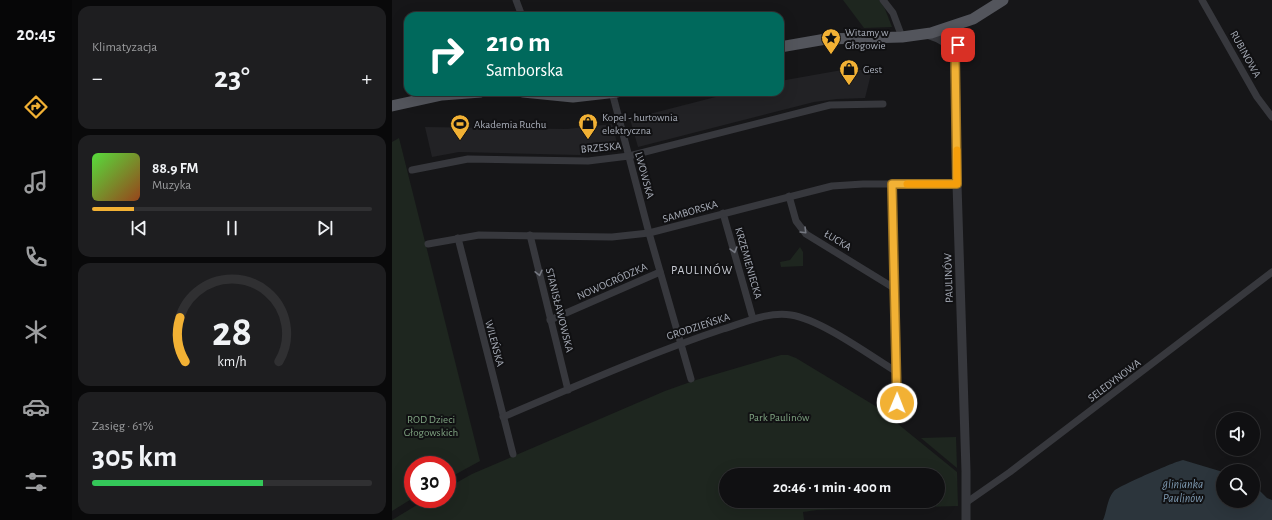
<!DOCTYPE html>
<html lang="pl">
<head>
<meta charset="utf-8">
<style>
  body { margin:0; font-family:"Alegreya Sans",sans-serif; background:#1e1e20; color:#f1f3f6; height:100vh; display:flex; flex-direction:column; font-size:15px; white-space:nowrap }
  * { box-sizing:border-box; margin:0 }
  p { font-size:13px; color:#9c9d9f }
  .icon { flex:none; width:22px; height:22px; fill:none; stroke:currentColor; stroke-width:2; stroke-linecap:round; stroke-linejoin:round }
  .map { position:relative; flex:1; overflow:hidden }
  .side { display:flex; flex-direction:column; gap:6px; padding:6px; background:#09090a; width:320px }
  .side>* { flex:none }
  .guide { position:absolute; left:12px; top:12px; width:380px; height:84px; border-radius:12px; box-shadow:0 4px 16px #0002,0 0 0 1px #303032; background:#00695c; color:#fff; overflow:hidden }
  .fabs { position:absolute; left:824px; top:412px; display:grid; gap:8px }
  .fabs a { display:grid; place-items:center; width:44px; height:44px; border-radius:50%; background:#101012; box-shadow:0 4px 16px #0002,0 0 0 1px #303032; font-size:20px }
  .speed { position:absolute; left:12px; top:456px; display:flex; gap:8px; font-size:20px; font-weight:700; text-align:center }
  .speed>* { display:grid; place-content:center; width:52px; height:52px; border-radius:50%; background:#101012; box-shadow:0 4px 16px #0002,0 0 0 1px #303032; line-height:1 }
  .speed .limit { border:6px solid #d22; background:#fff; color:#111 }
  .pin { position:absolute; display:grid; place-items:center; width:34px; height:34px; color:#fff; margin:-17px; border-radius:8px; box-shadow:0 2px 6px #0006 }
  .me { position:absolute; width:44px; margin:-22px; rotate:1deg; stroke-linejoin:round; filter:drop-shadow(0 0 3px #0008) }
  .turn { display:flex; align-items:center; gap:14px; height:84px; padding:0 16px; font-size:18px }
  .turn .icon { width:52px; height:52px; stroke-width:2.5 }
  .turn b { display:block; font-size:28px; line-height:34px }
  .big { font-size:30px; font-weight:600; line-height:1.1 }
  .side .tile { flex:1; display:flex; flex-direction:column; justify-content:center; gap:6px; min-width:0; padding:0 14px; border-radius:12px; background:#1e1e20 }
  .side .dial { align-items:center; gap:0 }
  .dial svg { height:104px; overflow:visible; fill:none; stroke:#303032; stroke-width:7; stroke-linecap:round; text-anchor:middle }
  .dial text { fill:#f1f3f6; stroke:none }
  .song { display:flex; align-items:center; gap:12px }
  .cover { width:48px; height:48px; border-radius:6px; background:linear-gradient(135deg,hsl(110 70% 55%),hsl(20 70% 35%)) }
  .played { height:4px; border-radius:2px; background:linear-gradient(90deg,#f2b134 15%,#303032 15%) }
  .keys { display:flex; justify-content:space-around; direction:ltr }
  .heat { display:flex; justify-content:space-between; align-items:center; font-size:22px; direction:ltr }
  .charge { height:6px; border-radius:3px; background:linear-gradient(90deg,#34c759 61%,#303032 0) }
  .trip { position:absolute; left:327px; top:468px; width:226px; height:40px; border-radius:20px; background:#101012; box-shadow:0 4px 16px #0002,0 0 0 1px #303032; font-weight:600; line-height:40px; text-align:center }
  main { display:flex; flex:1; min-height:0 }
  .menu { display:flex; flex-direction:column; width:72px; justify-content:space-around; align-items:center; background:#060607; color:#9c9d9f }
  .menu .icon { width:28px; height:28px }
  .menu .current { color:#f2b134 }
  .menu b { font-size:18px; color:#f1f3f6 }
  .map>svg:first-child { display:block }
  .built { fill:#222225 }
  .green { fill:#1e261f; fill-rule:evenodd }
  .water { fill:#2c353c }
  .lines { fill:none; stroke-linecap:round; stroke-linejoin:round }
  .minor { stroke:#37383d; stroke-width:7 }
  .tertiary { stroke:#37383d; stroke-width:9 }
  .primary { stroke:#53555c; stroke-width:11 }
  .oneway { stroke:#757881 }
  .route-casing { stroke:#9d7322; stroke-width:10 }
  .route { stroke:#f2b134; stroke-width:7 }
  .slow { stroke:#f59e0b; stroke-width:7 }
  .labels { text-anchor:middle; stroke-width:4; stroke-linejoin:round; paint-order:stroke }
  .poi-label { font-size:11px; fill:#a8adb8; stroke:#111113; text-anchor:start }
  .street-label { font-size:11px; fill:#a8adb8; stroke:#111113 }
  .park-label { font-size:11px; fill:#7fa381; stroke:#111113 }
  .neighbourhood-label { font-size:12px; letter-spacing:1px; fill:#c9ccd4; stroke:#111113 }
  .water-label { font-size:12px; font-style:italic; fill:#7f9bb3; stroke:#111113 }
</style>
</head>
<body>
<main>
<nav class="menu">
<b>20:45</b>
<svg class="icon current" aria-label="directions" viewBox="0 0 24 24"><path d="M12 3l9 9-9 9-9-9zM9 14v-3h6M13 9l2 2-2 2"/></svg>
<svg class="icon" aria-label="music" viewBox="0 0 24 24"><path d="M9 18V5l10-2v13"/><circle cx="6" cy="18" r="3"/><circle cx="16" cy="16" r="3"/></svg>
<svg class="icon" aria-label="phone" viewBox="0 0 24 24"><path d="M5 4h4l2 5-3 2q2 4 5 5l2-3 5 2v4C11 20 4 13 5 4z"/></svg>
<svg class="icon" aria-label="climate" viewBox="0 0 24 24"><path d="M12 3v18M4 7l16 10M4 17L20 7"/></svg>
<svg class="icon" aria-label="car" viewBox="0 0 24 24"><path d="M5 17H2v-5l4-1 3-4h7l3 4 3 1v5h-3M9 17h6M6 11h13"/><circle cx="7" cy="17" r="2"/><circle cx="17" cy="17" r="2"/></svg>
<svg class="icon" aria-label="filters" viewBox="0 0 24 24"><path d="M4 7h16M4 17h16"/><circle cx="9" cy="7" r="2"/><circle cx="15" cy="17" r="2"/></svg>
</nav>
<section class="side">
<div class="tile"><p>Klimatyzacja</p>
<div class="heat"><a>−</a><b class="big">23°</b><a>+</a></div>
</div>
<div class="tile">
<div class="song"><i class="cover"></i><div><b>88.9 FM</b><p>Muzyka</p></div></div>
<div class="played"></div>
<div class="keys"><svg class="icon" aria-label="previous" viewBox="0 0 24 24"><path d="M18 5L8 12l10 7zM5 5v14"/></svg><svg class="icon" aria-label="pause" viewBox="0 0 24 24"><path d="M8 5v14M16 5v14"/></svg><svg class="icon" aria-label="next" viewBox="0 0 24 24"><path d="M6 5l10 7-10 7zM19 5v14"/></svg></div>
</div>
<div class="tile dial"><svg viewBox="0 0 100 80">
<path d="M14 69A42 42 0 1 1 86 69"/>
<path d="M14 69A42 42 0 0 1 10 35" stroke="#f2b134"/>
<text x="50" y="56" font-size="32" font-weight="700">28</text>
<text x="50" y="72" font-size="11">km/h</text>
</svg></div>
<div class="tile"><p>Zasięg · 61%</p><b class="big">305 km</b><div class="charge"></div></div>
</section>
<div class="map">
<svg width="880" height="520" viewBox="0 0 880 520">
  <rect width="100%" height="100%" fill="#161618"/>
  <g class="built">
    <polygon points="450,70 480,70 473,98 445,99 422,102 246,147 238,119 343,92 388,92 388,81"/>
    <polygon points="220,124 227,150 187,155 67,152 40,157 33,127 175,129"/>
  </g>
  <g class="green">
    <polygon points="451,0 487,0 493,9 500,27 472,28"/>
    <polygon points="7,138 88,461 55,479 55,465 21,465 21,498 0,511 0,142"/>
    <polygon points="408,247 411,252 411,266 389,267 388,262 398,260"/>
    <path d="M389 355H396L404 358 485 407 565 472 566 506 425 510 411 512 412 520H0L35 499H55V488L80 474 273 391 304 380ZM334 475H546V501H334Z"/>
    <polygon points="564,437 565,468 529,438 563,437"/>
  </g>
  <path class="water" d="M791 460 831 472V501H861V484L875 498 880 500V520H711C715 511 715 499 722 491 727 486 784 461 791 460Z"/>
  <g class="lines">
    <g class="minor">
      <polyline points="124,0 130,16"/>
      <polyline points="491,0 501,13 510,37"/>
      <polyline points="810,0 865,97 880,117"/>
      <polyline points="220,92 257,233 299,379"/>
      <polyline points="20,170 76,159 196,161 237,156 438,105 491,104"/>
      <polyline points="500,184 505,372 504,419"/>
      <polyline points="397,196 404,221 414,234 502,288"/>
      <polyline points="331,213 361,319"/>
      <polyline points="138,235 176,390"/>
      <polyline points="66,238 121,454"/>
      <polyline points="36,244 87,235 220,237 257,233 440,186 471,184 565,184"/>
      <polyline points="158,320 268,272"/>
      <path d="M111 417C184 386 256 354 331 329 351 323 377 311 399 315 430 320 477 355 505 372"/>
      <polyline points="575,502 618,472 880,272"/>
    </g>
    <g class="tertiary">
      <polyline points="561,27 566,37 563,54 565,184 574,471 574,520"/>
      <polyline points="561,27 559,43 563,54"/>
      <polyline points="535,34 546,38 560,46"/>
    </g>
    <g class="primary">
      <polyline points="388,47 434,39 510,37 539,33 581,19 611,0"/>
      <polyline points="131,92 181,97 225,92"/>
      <polyline points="0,106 50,95 89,92"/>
    </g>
  </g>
  <defs><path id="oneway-chevron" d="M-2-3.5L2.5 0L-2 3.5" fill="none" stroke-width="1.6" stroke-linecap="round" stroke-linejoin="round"/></defs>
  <g class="oneway">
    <use href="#oneway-chevron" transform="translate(412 231) rotate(45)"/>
    <use href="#oneway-chevron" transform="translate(342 250) rotate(74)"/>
    <use href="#oneway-chevron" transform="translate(147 273) rotate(77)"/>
  </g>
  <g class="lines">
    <defs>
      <polyline id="route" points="505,403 500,184 565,184 563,54 566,45"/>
    </defs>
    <use href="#route" class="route-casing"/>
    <use href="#route" class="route"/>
    <polyline class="slow" points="515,184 565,184 565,150"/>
  </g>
  <defs>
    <symbol id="sight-pin" viewBox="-11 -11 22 30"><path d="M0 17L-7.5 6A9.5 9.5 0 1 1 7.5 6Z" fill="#f2b134" stroke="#111113"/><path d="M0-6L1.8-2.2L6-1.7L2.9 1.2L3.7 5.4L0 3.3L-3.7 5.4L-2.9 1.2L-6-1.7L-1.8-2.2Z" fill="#111"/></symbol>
    <symbol id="shop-pin" viewBox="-11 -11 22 30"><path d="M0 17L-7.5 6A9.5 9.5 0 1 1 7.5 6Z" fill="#f2b134" stroke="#111113"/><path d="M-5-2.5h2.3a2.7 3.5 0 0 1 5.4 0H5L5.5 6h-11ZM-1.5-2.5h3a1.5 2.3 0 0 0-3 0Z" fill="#111"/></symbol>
    <symbol id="stadium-pin" viewBox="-11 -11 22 30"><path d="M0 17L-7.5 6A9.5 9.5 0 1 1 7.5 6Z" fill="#f2b134" stroke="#111113"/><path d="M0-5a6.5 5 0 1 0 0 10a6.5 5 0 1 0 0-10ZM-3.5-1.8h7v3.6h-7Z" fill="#111"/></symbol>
  </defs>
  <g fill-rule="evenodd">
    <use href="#sight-pin" x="428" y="27" width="22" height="30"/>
    <use href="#shop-pin" x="446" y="58" width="22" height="30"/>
    <use href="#shop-pin" x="185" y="112" width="22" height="30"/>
    <use href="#stadium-pin" x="57" y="113" width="22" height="30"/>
  </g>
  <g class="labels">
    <g class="poi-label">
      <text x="453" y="36">Witamy w<tspan x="453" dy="13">Głogowie</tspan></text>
      <text x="471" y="73">Gest</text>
      <text x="210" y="121">Kopel - hurtownia<tspan x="210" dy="13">elektryczna</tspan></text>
      <text x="82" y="128">Akademia Ruchu</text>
    </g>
    <g class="street-label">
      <text transform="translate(854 54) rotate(61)" y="4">RUBINOWA</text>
      <text transform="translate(209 147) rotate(-5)" y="4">BRZESKA</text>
      <text transform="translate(253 175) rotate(75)" y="4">LWOWSKA</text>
      <text transform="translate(298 211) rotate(-16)" y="4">SAMBORSKA</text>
      <text transform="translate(446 240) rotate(31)" y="4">ŁUCKA</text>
      <text transform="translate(357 263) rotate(74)" y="4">KRZEMIENIECKA</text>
      <text transform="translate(556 278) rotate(-92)" y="4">PAULINÓW</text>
      <text transform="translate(220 281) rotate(-24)" y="4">NOWOGRÓDZKA</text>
      <text transform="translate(168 310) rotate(76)" y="4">STANISŁAWOWSKA</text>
      <text transform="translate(306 326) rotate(-18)" y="4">GRODZIEŃSKA</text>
      <text transform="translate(103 343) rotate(75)" y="4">WILEŃSKA</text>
      <text transform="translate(722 380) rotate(-37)" y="4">SELEDYNOWA</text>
    </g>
    <g class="park-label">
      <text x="387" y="421">Park Paulinów</text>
      <text x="39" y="423">ROD Dzieci<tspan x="39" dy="13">Głogowskich</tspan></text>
    </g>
    <g class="neighbourhood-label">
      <text x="310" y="274">PAULINÓW</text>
    </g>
    <g class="water-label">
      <text x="791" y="488">glinianka<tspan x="791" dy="14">Paulinów</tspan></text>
    </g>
  </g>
</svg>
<div class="fabs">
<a><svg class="icon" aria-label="sound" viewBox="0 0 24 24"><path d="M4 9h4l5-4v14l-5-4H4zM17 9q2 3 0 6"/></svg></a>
<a><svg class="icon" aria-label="search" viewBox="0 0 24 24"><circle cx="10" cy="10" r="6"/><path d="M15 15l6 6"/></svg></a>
</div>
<div class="speed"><div class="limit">30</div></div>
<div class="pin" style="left:566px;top:45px;background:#d93025"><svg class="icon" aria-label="arrive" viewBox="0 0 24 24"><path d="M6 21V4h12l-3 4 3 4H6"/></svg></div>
<svg class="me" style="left:505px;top:403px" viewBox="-20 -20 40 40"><circle r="17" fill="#f2b134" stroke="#fff" stroke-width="3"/><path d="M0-11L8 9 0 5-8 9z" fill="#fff"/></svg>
<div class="trip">20:46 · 1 min · 400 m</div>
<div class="guide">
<div class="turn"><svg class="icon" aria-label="right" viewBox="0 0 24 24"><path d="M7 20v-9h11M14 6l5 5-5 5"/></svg><div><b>210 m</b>Samborska</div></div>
</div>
</div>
</main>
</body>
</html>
